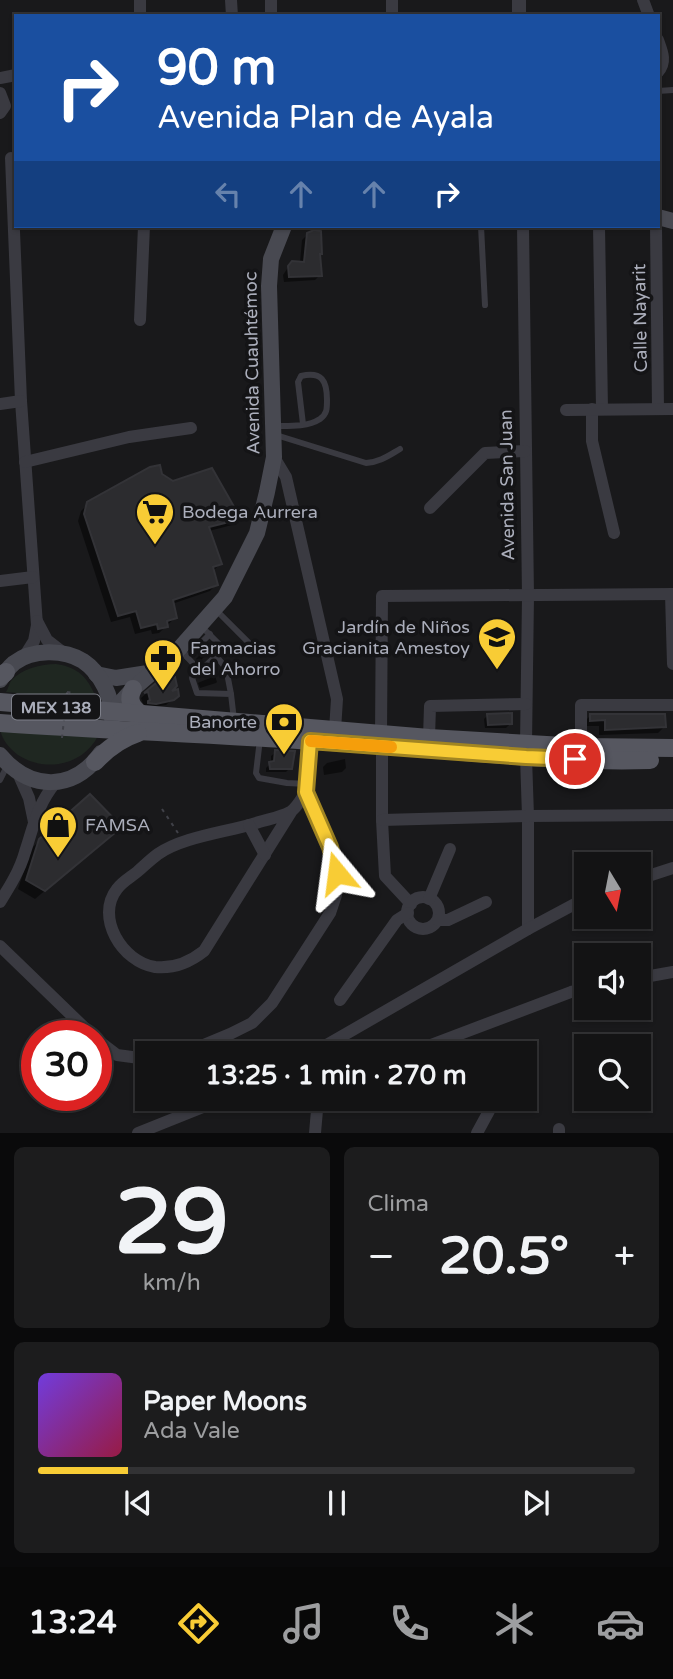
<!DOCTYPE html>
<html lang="es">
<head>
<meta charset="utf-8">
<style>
  body { margin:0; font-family:"Varela Round",sans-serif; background:#1c1c1d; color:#f1f3f6; height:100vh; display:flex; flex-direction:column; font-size:26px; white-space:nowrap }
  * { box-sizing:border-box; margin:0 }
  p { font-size:23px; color:#9d9ea0 }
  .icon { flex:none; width:38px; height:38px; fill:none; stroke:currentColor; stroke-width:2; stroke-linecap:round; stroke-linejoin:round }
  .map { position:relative; height:1133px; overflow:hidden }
  .sheet { display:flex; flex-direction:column; gap:14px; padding:14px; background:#0a0a0b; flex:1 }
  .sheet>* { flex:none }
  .top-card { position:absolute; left:14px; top:14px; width:646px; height:214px; border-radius:0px; box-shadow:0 2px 5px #0004,0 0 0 2px #323234; background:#1a4fa0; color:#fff; overflow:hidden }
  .needle { width:46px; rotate:170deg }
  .tools { position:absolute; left:574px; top:852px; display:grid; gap:14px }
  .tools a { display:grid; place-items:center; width:77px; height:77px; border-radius:0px; background:#131314; box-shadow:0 2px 5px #0004,0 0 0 2px #323234; font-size:35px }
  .speed { position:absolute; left:21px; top:1020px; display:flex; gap:14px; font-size:35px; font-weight:700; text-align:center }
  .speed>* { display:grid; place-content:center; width:91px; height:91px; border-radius:50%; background:#131314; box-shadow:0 2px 5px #0004,0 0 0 2px #323234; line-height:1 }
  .speed .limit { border:10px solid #d22; background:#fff; color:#111 }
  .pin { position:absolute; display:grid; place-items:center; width:60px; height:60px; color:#fff; margin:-30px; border:4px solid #fff; border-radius:50%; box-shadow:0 2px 7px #0007 }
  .me { position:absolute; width:77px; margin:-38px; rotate:344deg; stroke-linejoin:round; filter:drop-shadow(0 0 5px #0008) }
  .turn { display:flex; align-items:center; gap:24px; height:147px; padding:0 28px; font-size:32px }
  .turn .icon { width:91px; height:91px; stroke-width:2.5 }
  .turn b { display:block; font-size:49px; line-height:60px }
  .lanes { display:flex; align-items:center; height:66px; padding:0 28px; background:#0003; justify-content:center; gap:35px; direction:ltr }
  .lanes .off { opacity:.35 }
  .big { font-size:52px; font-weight:800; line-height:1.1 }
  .sheet .tile { flex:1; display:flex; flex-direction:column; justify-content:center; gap:10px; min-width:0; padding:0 24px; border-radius:10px; background:#1c1c1d }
  .sheet .dial { align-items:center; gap:0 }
  .dial b { font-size:91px; line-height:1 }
  .song { display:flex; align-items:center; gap:21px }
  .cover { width:84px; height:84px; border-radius:10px; background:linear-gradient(135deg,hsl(260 70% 55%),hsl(340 70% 35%)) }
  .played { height:7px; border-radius:4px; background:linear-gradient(90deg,#f8cc35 15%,#323234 15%) }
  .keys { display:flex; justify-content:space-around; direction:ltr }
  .heat { display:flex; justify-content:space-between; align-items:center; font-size:38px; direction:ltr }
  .sheet .tiles { flex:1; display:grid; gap:14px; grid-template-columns:1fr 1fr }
  .tile:last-child { grid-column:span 2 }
  .trip { position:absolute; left:135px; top:1041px; width:402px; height:70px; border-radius:0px; background:#131314; box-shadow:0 2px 5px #0004,0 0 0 2px #323234; font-weight:800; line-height:70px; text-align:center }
  .dock { display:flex; height:112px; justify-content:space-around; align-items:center; background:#080808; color:#9d9ea0 }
  .dock .icon { width:49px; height:49px }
  .dock .current { color:#f8cc35 }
  .dock b { font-size:32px; color:#f1f3f6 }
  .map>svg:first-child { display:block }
  .green { fill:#1f2721 }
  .shadow { fill:#0007 }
  .building { fill:#2c2c2f; stroke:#333337; stroke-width:2 }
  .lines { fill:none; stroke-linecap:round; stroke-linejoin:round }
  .path { stroke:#404148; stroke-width:2; stroke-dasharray:3.5 5; stroke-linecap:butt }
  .service { stroke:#3a3a41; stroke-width:6 }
  .minor { stroke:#3a3a41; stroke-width:12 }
  .tertiary { stroke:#3a3a41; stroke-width:14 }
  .secondary { stroke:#484951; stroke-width:16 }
  .primary { stroke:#565760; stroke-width:18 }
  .path-bridge { stroke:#404148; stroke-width:2; stroke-dasharray:3.5 5; stroke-linecap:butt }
  .route-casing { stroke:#a18522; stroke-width:18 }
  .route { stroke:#f8cc35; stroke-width:12 }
  .slow { stroke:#f59e0b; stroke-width:12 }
  .labels { text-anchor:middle; stroke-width:7; stroke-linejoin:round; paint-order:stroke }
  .shield { fill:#141416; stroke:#7e808a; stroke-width:2 }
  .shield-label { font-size:16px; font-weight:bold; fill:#abaebb }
  .street-label { font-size:18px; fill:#abaebb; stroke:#141416 }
  .poi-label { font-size:18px; fill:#abaebb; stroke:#141416; text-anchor:start }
</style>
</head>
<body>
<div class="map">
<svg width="673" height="1133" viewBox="0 0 673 1133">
  <rect width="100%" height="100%" fill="#19191b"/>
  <g class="green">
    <path d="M56 664C79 667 89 679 97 700L6 692C8 689 9 684 11 681 21 669 41 664 56 664Z"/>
    <path d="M0 729 98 736C83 765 46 773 18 755 9 748 2 740 0 729Z"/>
  </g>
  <g class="shadow">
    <polygon points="308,234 320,275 315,280 284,282 283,275 287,269 292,263 300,263 302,240"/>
    <polygon points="161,475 238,519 232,525 209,531 220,564 213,571 216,584 210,591 172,604 175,618 159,633 152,634 151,630 135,634 130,617 111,622 78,521 81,511 88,504"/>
    <polygon points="209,645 213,648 199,662 196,659"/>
    <polygon points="215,676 217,682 216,683 200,688 198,683 200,682"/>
    <polygon points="157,684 165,696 177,695 166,705 142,709 144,707 141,698"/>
    <polygon points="488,715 510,724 506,728 485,728 484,719"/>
    <polygon points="590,716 664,727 658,733 599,735 599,726 584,726 584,722"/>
    <polygon points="276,752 290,768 286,772 266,772 266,768 271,763 271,756"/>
    <polygon points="345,759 346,768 342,772 324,775 323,767 327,763"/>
    <polygon points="110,836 35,899 18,889 31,849 40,840"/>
  </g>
  <g class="building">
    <polygon points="314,230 321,231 322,254 320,254 322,276 289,277 288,266 292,261 304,262 307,233"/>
    <polygon points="160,465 162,474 173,481 212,468 241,519 209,527 222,564 213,567 218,585 173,600 177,618 167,621 168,627 158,629 157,624 141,628 136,611 118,616 84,514 87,502 150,467"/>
    <polygon points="175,677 177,686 172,691 178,689 179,696 174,700 156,704 148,703 148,701 150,700 148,692 144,693 156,683"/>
    <polygon points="512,713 512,724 488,725 487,714"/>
    <polygon points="590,714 665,714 666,727 605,730 605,720 590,721"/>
    <polygon points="275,750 295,751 292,769 270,769 269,762 274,761"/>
    <polygon points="90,794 122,827 45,891 26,880 39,839"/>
  </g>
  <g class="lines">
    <g class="path">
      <polyline points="67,692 74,693 73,695"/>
      <polyline points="162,809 178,833"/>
      <polyline points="284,1099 286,1103 296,1099"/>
    </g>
    <g class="service">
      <polyline points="658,91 673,90"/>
      <polyline points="481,226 485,305"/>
      <path d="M275 426C289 426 308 427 320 419 327 414 327 409 327 400 327 381 322 371 301 376L298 382 303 424"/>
      <path d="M276 435 366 463C380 462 388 456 400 449"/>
      <polyline points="216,610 259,653"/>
      <polyline points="201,626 223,648 216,656 226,668 231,694"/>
      <polyline points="180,648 187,657 210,634"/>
      <polyline points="187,657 200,671 216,656"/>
      <polyline points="200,671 192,678 197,693 231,694 234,720"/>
      <polyline points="260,739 256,773 259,778 287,783 307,784"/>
      <polyline points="0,780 7,766"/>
    </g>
    <g class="minor">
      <polyline points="231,0 232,16"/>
      <polyline points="271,0 271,16"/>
      <polyline points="392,0 392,16"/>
      <polyline points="643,0 649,16"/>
      <polyline points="140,16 140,0"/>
      <path d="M658 40C662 51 667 62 658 72"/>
      <polyline points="0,78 16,75"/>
      <polyline points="0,93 5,106 0,113"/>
      <polyline points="11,158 21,401 37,625 34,641 24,657"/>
      <polyline points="523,226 528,596 526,744"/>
      <polyline points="599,226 602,409"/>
      <polyline points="656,226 658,409"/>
      <polyline points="140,320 144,226"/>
      <polyline points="0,404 21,401"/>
      <polyline points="592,409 592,441 614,533"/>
      <polyline points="566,410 673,409"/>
      <polyline points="274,457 286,477 337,699 335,730"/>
      <polyline points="25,462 129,437 191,428"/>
      <polyline points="430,508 485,453 525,451"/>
      <polyline points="0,581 33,577"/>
      <polyline points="671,594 673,664"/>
      <polyline points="37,621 47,640 65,654"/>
      <polyline points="381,734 382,596 673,594"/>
      <polyline points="429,738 430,706 526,704"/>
      <polyline points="382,746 382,820 385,876 411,904"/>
      <polyline points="581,747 581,705 673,705"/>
      <polyline points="526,757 528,816 528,929"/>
      <polyline points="18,773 29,798 34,822"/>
      <path d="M291 812 204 951C190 962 173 969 155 967 122 962 95 917 117 889 122 882 131 877 137 872 144 866 151 859 158 854 184 836 229 832 259 822 269 819 281 817 290 812 296 809 302 798 306 792"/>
      <polyline points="382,820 528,816 673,815"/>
      <polyline points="249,825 265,855"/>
      <polyline points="639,879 673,868"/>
      <circle cx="423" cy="913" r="16"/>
      <polyline points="429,899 450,849"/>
      <path d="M0 902C10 886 20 870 25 852 34 825 37 805 56 782"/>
      <polyline points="438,920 448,920 486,902"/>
      <polyline points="0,946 93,1036"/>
      <polyline points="639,978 673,972"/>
      <polyline points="340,1000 397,920 408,913"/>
      <polyline points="96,1039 117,1055 147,1059"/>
      <polyline points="182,1054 230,1034 252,1023 272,1003 330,913 336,895 337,873 330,847 306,792 310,741"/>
      <polyline points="311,1054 528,929 586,898"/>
      <polyline points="407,1054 571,992 586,989"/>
      <polyline points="138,1133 223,1099"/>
      <polyline points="315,1133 318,1099"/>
      <polyline points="477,1133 489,1111"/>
      <polyline points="559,1133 559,1129"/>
    </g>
    <polyline class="tertiary" points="519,0 519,16"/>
    <g class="secondary">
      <polyline points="658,217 673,221"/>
      <polyline points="96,674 116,678 148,673"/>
      <path d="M0 680C4 674 8 668 14 663 32 649 64 649 83 661 101 673 113 698 112 719"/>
      <polyline points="112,712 133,689 180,648 225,597 257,533 267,492 274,457 269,286 271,259 284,226"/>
      <path d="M0 755C30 791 73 792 101 753"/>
    </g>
    <g class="primary">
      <polyline points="0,677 6,672"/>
      <path d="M133 689C127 700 132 708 142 715"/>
      <polyline points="0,702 429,738 581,747 673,748"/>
      <path d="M0 723C119 731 238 735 356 744"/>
      <path d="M464 752C526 757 588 762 650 760"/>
      <path d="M95 762C107 749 120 739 138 733"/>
    </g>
    <polyline class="path-bridge" points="62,738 67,692"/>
  </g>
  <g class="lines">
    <defs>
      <polyline id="route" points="337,873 330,847 306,792 310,741 526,757 575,759"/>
    </defs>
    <use href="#route" class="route-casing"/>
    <use href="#route" class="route"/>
    <polyline class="slow" points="311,741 391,747"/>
  </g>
  <defs>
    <symbol id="supermarket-pin" viewBox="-11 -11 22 30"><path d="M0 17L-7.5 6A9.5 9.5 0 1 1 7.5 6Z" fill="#f8cc35" stroke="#141416"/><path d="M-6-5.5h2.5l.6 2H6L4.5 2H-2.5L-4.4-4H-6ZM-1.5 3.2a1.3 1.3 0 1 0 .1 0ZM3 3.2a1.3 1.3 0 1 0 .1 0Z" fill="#111"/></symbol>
    <symbol id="school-pin" viewBox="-11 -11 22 30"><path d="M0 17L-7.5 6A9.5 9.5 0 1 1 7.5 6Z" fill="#f8cc35" stroke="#141416"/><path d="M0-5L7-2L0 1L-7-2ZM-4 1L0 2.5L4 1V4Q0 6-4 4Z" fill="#111"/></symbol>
    <symbol id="pharmacy-pin" viewBox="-11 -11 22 30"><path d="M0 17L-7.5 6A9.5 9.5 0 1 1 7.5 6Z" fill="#f8cc35" stroke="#141416"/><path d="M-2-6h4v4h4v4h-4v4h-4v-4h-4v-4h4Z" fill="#111"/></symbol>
    <symbol id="bank-pin" viewBox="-11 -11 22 30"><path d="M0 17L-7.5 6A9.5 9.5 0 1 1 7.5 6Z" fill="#f8cc35" stroke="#141416"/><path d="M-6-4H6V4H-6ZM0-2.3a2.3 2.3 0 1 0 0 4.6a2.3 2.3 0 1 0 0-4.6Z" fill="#111"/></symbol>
    <symbol id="shop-pin" viewBox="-11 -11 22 30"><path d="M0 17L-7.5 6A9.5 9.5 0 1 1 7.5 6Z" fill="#f8cc35" stroke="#141416"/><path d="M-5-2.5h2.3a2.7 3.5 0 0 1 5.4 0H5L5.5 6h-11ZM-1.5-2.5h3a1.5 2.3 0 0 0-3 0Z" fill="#111"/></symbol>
  </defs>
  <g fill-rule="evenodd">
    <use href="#supermarket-pin" x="133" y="490" width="44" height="60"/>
    <use href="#school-pin" x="475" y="615" width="44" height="60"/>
    <use href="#pharmacy-pin" x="141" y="636" width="44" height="60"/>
    <use href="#bank-pin" x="262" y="700" width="44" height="60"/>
    <use href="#shop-pin" x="36" y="803" width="44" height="60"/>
  </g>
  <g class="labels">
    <rect class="shield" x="12" y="694.5" width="88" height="25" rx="5"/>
    <g class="shield-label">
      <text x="56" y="713">MEX 138</text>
    </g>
    <g class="street-label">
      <text transform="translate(640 318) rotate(-91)" y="6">Calle Nayarit</text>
      <text transform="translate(252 363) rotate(-91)" y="6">Avenida Cuauhtémoc</text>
      <text transform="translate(507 485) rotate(-91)" y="6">Avenida San Juan</text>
    </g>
    <g class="poi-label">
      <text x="182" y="518">Bodega Aurrera</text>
      <text x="470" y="633" text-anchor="end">Jardín de Niños<tspan x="470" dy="21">Gracianita Amestoy</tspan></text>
      <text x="190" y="654">Farmacias<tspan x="190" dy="21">del Ahorro</tspan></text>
      <text x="257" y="728" text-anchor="end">Banorte</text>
      <text x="85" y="831">FAMSA</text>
    </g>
  </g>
</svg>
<div class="tools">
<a><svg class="needle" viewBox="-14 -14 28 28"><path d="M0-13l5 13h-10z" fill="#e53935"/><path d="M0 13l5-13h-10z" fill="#9d9ea0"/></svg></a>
<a><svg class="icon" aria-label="sound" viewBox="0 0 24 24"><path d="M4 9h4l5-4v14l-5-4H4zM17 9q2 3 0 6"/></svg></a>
<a><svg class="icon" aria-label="search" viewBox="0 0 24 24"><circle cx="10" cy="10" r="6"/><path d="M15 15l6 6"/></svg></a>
</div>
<div class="speed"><div class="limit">30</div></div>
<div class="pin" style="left:575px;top:759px;background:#d93025"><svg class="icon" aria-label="arrive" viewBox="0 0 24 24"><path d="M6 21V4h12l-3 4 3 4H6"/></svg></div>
<svg class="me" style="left:337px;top:873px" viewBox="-20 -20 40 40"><path d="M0-17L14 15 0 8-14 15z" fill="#f8cc35" stroke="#fff" stroke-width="4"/></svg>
<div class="trip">13:25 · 1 min · 270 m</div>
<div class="top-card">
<div class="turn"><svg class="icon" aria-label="right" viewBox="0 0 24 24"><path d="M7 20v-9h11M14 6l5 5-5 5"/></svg><div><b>90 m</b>Avenida Plan de Ayala</div></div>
<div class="lanes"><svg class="icon off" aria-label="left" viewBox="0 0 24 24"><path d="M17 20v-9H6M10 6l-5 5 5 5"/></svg><svg class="icon off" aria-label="ahead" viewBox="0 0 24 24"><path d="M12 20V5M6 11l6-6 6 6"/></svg><svg class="icon off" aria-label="ahead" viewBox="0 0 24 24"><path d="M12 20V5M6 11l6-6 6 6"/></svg><svg class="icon" aria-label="right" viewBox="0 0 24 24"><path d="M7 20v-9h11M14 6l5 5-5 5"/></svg></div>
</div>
</div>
<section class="sheet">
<div class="tiles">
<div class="tile dial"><b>29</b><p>km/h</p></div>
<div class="tile"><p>Clima</p>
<div class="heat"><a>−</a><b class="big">20.5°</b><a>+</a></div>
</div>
<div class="tile">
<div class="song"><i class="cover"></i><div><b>Paper Moons</b><p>Ada Vale</p></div></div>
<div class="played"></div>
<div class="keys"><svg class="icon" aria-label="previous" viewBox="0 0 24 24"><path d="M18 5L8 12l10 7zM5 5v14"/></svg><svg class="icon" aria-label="pause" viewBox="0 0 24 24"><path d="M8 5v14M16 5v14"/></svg><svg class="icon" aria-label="next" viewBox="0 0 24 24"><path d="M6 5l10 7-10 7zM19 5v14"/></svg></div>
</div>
</div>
</section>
<nav class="dock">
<b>13:24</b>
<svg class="icon current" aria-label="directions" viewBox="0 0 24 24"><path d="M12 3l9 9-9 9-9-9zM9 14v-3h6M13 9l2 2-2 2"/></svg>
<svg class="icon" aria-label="music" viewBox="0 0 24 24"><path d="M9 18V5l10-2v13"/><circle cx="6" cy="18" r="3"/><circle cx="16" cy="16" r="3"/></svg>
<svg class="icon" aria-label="phone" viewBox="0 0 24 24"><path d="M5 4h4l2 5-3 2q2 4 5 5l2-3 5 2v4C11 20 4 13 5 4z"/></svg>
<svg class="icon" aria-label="climate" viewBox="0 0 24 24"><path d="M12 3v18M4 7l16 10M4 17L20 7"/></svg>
<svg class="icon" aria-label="car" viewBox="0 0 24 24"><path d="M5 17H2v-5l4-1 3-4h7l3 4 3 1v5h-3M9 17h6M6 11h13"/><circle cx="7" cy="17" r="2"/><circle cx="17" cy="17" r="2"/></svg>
</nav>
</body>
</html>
